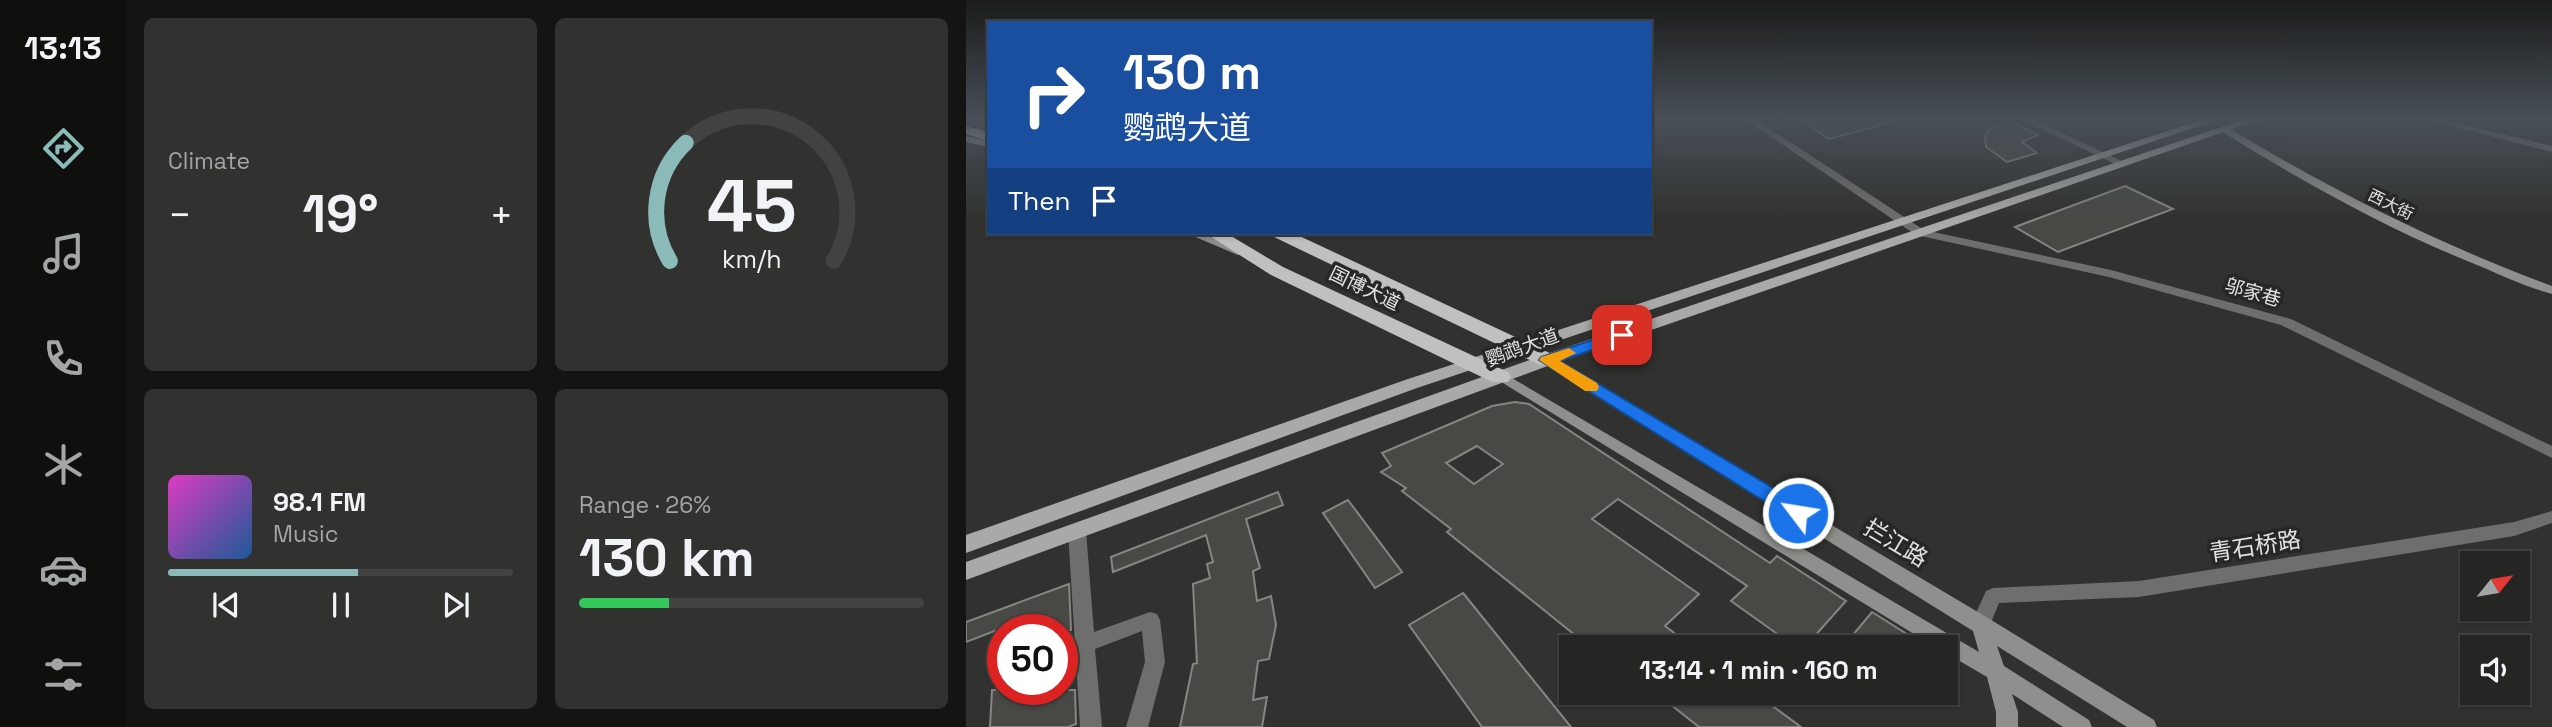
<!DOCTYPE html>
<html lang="en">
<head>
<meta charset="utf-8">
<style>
  body { margin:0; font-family:"Space Grotesk","Noto Sans SC",sans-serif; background:#313230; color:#f1f3f6; height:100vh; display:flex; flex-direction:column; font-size:26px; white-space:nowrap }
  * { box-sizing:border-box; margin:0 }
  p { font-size:23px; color:#a3a5a6 }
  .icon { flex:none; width:38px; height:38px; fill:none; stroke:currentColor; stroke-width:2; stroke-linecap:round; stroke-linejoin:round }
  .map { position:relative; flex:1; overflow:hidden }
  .drawer { display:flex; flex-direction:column; gap:18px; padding:18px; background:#141513; width:840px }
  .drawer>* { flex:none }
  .guide { position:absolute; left:21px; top:21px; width:665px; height:214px; border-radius:0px; box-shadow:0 2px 5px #0004,0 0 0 2px #424341; background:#1a4fa0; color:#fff; overflow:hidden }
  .needle { width:46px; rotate:60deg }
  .tools { position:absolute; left:1494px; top:551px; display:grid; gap:14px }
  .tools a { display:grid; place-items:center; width:70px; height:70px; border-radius:0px; background:#252623; box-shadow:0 2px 5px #0004,0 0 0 2px #424341; font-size:35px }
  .speed { position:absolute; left:21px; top:614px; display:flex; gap:14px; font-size:35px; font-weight:700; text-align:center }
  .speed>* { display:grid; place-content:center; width:91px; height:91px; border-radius:50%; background:#252623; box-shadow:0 2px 5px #0004,0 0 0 2px #424341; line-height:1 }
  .speed .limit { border:10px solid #d22; background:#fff; color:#111 }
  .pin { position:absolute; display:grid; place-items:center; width:60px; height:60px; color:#fff; margin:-30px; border-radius:14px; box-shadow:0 4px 10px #0006 }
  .me { position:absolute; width:77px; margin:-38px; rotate:301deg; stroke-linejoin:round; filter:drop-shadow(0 0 5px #0008) }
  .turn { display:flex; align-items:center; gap:24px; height:147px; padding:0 21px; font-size:32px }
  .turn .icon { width:91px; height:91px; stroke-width:2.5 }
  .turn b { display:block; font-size:49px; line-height:60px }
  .then { display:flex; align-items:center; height:66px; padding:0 21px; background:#0003; gap:14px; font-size:26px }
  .big { font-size:52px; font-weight:700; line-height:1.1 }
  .drawer .widget { flex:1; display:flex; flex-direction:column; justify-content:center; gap:10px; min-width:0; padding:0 24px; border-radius:10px; background:#313230 }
  .drawer .dial { align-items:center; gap:0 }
  .dial svg { height:182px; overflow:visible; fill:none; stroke:#424341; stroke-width:7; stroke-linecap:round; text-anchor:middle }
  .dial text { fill:#f1f3f6; stroke:none }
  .song { display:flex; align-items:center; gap:21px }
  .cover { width:84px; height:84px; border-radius:10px; background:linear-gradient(135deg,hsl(310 70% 55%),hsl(210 70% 35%)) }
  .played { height:7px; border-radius:4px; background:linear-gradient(90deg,#8bbbb9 55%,#424341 55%) }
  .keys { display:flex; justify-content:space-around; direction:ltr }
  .heat { display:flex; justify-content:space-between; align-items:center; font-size:38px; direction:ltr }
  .charge { height:10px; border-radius:5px; background:linear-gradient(90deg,#34c759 26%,#424341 0) }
  .drawer .tiles { flex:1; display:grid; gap:18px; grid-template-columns:repeat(2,1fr) }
  .trip { position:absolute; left:593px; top:635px; width:399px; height:70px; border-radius:0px; background:#252623; box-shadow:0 2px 5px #0004,0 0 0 2px #424341; font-weight:700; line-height:70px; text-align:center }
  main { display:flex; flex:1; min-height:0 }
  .tabs { display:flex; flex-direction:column; width:126px; justify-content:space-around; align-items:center; background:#0f0f0e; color:#a3a5a6 }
  .tabs .icon { width:49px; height:49px }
  .tabs .active { color:#8bbbb9 }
  .tabs b { font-size:32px; color:#f1f3f6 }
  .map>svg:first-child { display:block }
  .building { fill:#484845; stroke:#858682; stroke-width:2; fill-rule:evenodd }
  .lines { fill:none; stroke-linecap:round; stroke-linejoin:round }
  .street { fill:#6e6e6d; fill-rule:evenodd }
  .secondary { fill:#8f908d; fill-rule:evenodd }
  .primary { fill:#a9aaa7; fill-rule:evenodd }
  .highway { fill:#c0c1be; fill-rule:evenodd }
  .route { fill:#1a73e8; stroke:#114b97; stroke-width:2 }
  .slow { fill:#f59e0b }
  .labels { text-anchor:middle; stroke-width:7; stroke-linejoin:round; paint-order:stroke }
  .far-street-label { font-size:16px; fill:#e2e2e0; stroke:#272825 }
  .street-label { font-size:19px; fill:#e2e2e0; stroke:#272825 }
  .near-street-label { font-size:23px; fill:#e2e2e0; stroke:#272825 }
</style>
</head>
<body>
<main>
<nav class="tabs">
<b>13:13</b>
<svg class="icon active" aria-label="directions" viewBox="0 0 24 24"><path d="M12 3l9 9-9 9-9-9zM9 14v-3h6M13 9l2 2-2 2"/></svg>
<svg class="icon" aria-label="music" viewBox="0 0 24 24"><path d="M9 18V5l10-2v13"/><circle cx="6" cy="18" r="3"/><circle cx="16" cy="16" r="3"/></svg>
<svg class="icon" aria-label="phone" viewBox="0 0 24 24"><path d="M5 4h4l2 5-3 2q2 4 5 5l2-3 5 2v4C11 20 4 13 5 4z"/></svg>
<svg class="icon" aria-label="climate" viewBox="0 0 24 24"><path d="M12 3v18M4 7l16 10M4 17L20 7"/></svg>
<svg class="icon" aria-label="car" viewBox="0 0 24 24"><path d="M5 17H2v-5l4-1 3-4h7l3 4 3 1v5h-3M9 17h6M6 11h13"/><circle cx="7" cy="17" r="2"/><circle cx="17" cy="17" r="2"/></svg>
<svg class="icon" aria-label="filters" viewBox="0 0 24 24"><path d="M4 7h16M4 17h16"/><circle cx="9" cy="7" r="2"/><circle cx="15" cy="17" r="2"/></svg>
</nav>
<section class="drawer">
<div class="tiles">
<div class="widget"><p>Climate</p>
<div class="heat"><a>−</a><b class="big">19°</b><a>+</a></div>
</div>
<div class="widget dial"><svg viewBox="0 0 100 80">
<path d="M14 69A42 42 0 1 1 86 69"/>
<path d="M14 69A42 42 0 0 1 21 17" stroke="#8bbbb9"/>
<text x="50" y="56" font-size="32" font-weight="700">45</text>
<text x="50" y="72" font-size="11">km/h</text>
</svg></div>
<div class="widget">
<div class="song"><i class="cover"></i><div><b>98.1 FM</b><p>Music</p></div></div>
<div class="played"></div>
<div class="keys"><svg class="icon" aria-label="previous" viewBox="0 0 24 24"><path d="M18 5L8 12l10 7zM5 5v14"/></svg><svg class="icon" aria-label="pause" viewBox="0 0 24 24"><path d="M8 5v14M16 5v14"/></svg><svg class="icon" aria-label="next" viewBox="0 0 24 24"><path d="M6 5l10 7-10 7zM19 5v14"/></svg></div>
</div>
<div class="widget"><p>Range · 26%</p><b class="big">130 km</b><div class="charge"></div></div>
</div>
</section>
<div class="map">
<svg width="1586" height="727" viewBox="0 0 1586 727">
  <rect width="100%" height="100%" fill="#31322f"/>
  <g class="building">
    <polygon points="831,118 922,118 922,123 863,139"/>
    <polygon points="1042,120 1072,135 1056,142 1071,153 1041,162 1020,147 1019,136 1022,131"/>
    <polygon points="1159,186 1207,209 1092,252 1049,227"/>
    <path d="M549 402 563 404 804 563 811 556 880 601 838 648H831L765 601 781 586 652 499 626 519 733 594 699 626 728 648H625L481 532 485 529 436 491 440 488 415 472 425 466 416 453 526 406ZM511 446 537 464 508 484 480 463Z"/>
    <polygon points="312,492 317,505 280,519 294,568 287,571 291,601 305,596 310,625 303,659 292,661 287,700 301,697 296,727 214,727 227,664 231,663 227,584 244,578 241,564 247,562 240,535 147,572 145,557"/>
    <polygon points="382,500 436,572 409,588 357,513"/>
    <polygon points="103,584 105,630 31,630 0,642 0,622"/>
    <polygon points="497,593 605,727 516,727 443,625"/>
    <polygon points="906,612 963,648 876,648"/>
    <polygon points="26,690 109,690 110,724 102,727 24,727"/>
    <polygon points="690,693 789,693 835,727 733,727"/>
  </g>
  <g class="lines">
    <g class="street">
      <polygon points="779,119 789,119 958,230 1145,270 1325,319 1586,446 1586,458 1315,325 1143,277 950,235"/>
      <polygon points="1055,119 1066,119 1162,164 1153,166"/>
      <polygon points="1459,119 1473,119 1586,146 1586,152"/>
      <polygon points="1586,511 1586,523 1548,536 1173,597 1033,603 1022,630 1015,632 1008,630 1005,624 1020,591 1027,588 1173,581 1548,522"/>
      <polygon points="111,524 117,526 120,531 128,632 184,612 191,614 194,620 199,662 182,727 160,727 179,662 176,631 129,649 136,727 114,727 102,531 105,526"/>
    </g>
    <g class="secondary">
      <polygon points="17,119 23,119 23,122 19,121"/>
      <path d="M1255 127H1261C1365 190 1472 244 1586 286V294C1560 287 1535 275 1511 265 1421 229 1337 182 1255 131Z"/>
      <polygon points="0,136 23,141 23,147 0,142"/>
      <polygon points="220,233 235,233 282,253 280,255 272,255"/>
      <polygon points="581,356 1022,618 1188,720 1191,727 1161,727 1031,646 1038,666 1123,720 1126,727 1097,727 1046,694 1052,712 1052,727 1030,727 1030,712 1021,677 980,653 980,648 971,648 527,377 529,374 539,374 1013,652 1007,631 576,363 574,360 576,357"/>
    </g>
    <g class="primary">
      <polygon points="1238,119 1254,119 451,388 0,553 0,535 439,380"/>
      <polygon points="1279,119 1295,119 587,364 0,580 0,562 575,356"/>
    </g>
    <g class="highway">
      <polygon points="0,126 23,132 23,141 0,134"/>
      <polygon points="239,233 260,233 317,267 542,372 545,377 542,382 526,382 305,275"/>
      <polygon points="306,233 327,233 588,355 591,360 588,365 574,365 308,237"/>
    </g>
  </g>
  <linearGradient id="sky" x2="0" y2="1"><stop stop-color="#1b1c1a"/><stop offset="0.54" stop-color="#484f58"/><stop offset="1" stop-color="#484f58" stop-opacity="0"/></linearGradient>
  <rect width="1586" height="220" fill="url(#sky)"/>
  <polygon class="route" points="656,330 663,335 661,338 594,361 839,507 842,513 839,518 832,520 825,518 573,360 575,357"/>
  <polygon class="slow" points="603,348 610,353 594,361 631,383 633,387 631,391 619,391 573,360 575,357"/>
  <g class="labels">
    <g class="far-street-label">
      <text transform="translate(1425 204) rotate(26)" y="6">西大街</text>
    </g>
    <g class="street-label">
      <text transform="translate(399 288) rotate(26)" y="7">国博大道</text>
      <text transform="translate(1287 292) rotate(16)" y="7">邬家巷</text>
      <text transform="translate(556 347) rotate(-20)" y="7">鹦鹉大道</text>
    </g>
    <g class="near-street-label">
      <text transform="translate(930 543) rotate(31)" y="8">拦江路</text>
      <text transform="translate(1289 546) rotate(-9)" y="8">青石桥路</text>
    </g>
  </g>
</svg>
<div class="tools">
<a><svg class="needle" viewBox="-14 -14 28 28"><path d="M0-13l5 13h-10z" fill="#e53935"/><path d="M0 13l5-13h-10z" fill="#a3a5a6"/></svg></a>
<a><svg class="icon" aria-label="sound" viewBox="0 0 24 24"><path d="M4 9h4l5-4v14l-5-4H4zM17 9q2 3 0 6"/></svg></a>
</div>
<div class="speed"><div class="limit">50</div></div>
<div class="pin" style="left:656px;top:335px;background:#d93025"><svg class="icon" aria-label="arrive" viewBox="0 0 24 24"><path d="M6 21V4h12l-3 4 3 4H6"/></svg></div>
<svg class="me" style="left:832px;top:513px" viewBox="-20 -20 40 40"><circle r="17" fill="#1a73e8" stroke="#fff" stroke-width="3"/><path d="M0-11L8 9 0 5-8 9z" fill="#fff"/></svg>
<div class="trip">13:14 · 1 min · 160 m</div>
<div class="guide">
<div class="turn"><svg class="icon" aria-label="right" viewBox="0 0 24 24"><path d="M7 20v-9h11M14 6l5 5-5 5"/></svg><div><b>130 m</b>鹦鹉大道</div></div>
<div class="then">Then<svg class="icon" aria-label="arrive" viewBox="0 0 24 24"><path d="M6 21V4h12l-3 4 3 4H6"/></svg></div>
</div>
</div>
</main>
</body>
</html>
